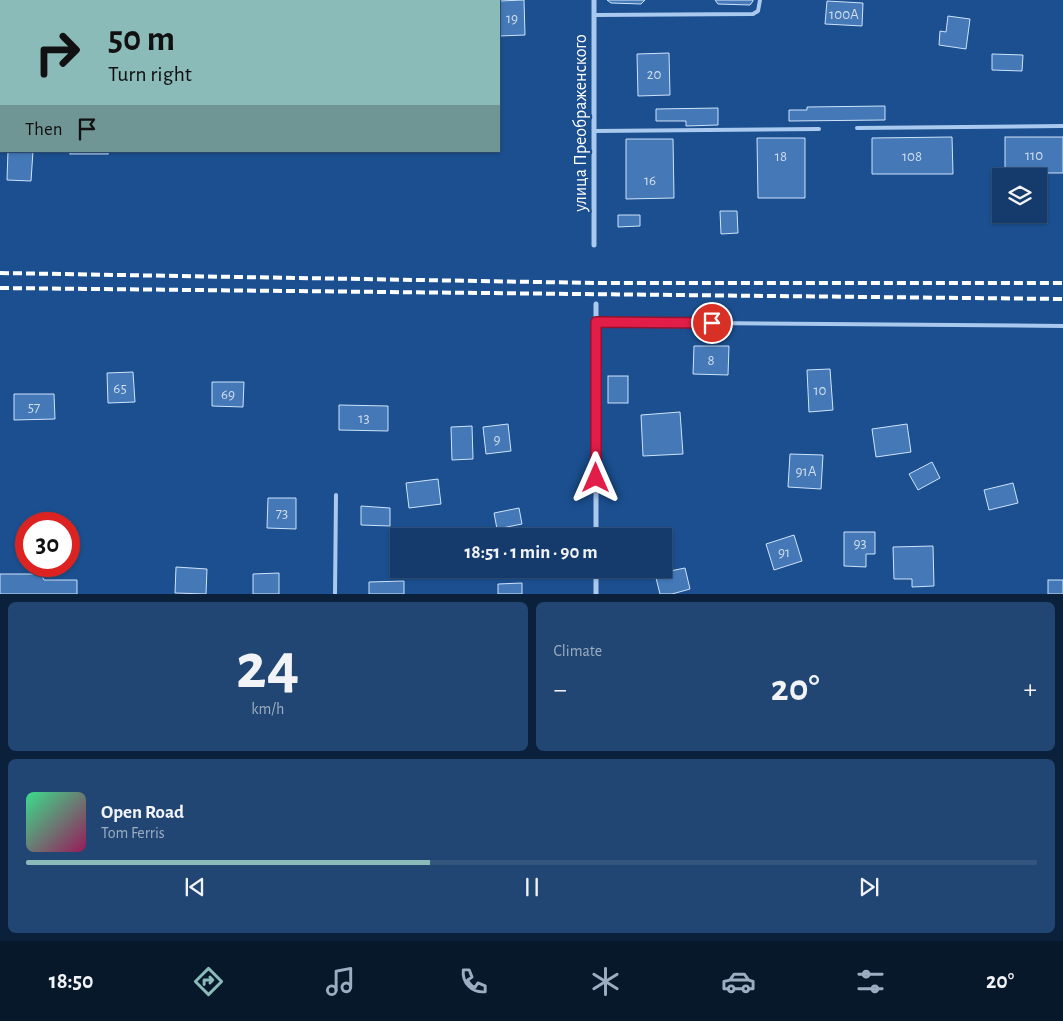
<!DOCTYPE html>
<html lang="en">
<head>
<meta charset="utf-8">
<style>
  body { margin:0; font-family:"Alegreya Sans",sans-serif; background:#214673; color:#f1f3f6; height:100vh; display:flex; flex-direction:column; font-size:19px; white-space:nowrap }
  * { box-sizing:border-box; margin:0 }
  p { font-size:16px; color:#9dadc1 }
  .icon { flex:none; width:28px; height:28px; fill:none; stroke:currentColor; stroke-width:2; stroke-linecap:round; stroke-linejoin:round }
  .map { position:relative; height:594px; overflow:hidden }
  .panel { display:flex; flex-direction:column; gap:8px; padding:8px; background:#0b203b; flex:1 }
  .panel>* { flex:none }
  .guide { position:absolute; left:0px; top:0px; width:500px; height:152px; box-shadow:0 1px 4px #0004,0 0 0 1px #33557e; background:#8bbbb9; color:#111; overflow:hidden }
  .tools { position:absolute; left:992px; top:168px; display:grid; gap:10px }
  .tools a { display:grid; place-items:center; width:55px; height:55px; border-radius:0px; background:#143b6b; box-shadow:0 1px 4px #0004,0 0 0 1px #33557e; font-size:25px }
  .speed { position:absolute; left:15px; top:512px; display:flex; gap:10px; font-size:25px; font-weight:700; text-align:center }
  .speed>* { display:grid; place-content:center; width:65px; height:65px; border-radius:50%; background:#143b6b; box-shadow:0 1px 4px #0004,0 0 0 1px #33557e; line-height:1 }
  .speed .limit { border:8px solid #d22; background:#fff; color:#111 }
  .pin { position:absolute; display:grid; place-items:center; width:42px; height:42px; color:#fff; margin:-21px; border:2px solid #fff; border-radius:50%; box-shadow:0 1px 5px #0007 }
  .me { position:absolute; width:55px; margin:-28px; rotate:0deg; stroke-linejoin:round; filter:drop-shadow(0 0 4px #0008) }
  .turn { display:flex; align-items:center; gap:18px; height:105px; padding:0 25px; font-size:22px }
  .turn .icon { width:65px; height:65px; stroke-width:2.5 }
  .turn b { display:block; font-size:35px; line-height:42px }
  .then { display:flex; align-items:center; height:48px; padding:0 25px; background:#0003; gap:10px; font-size:19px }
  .big { font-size:38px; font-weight:600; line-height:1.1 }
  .panel .card { flex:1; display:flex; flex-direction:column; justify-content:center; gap:8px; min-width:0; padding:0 18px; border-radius:8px; background:#214673 }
  .panel .dial { align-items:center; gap:0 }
  .dial b { font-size:65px; line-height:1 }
  .song { display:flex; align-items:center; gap:15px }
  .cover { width:60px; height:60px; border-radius:8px; background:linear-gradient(135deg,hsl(150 70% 55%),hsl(330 70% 35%)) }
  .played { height:5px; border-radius:2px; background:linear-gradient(90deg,#8bbbb9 40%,#33557e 40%) }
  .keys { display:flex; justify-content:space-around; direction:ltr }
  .heat { display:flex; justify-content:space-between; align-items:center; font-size:28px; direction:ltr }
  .panel .tiles { flex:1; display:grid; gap:8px; grid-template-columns:1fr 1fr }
  .card:last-child { grid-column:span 2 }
  .trip { position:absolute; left:390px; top:528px; width:282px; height:50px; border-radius:0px; background:#143b6b; box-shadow:0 1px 4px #0004,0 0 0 1px #33557e; font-weight:600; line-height:50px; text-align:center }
  .dock { display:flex; height:80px; justify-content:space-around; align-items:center; background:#08182b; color:#9dadc1 }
  .dock .icon { width:35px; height:35px }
  .dock .selected { color:#8bbbb9 }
  .dock b { font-size:22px; color:#f1f3f6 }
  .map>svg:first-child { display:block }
  .building { fill:#4478b7; stroke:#cfe3fa }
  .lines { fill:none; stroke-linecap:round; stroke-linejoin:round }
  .lane { stroke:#a9c9ee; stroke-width:4 }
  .street { stroke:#a9c9ee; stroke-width:5 }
  .rail { stroke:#fff; stroke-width:4; stroke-dasharray:9 4; stroke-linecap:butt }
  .route-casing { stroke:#92132f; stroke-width:12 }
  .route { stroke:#e11d48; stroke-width:9 }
  .labels { text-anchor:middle; stroke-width:4.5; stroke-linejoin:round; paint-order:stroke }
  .number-label { font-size:15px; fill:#d0dded }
  .street-label { font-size:18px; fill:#fff; stroke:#1b4f8f }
</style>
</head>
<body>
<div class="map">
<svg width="1063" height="594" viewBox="0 0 1063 594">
  <rect width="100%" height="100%" fill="#1b4f8f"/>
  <g class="building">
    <polygon points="524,0 525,35 499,36 499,1"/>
    <polygon points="607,0 645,0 641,4 611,3"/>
    <polygon points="715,0 753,0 753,1 750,5 718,4"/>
    <polygon points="827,1 863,3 862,26 825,24"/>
    <polygon points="948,16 970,19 966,49 939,45 940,31 946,32"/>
    <polygon points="669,53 670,95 638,96 637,54"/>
    <polygon points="992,54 1023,55 1022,71 992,70"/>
    <polygon points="885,106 885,120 789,121 789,110 807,110 807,107"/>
    <polygon points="718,108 718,125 686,126 686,121 656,121 656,109"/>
    <polygon points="952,137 953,174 872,174 872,138"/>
    <rect x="1005" y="137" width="58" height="36"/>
    <polygon points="757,138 805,138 805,198 758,198"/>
    <polygon points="626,139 673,139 674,198 626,199"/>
    <polygon points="8,151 33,151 31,181 7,180"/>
    <rect x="70" y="151" width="38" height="3"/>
    <polygon points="720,211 737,211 738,233 721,234"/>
    <polygon points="618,215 640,215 640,226 618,227"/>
    <polygon points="694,346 729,346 728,375 693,374"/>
    <polygon points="830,369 833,410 809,412 807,370"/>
    <polygon points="133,372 135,402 108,403 107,373"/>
    <rect x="608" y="376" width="20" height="27"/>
    <polygon points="212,382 244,382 243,407 212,406"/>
    <polygon points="14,394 54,394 55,419 14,420"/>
    <polygon points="339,405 388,406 388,431 339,430"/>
    <polygon points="680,412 683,454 643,456 641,415"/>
    <polygon points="508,424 511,451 486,454 483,427"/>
    <polygon points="907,424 911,452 876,457 872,429"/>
    <polygon points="472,426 473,459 452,460 451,427"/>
    <polygon points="790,454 823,455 821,489 788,487"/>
    <polygon points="932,462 940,478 918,490 909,474"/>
    <polygon points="438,479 441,504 409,508 406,483"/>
    <polygon points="1013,483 1018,503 989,510 984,490"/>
    <polygon points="268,498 296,498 296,529 267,528"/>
    <polygon points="361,506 390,508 390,526 361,525"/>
    <polygon points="519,508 522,524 497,529 494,513"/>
    <polygon points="844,532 875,532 875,554 866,554 866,567 844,566"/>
    <polygon points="794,535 802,561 774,570 766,544"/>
    <polygon points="933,546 934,586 912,587 912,579 894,579 893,547"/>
    <polygon points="176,567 207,569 206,594 175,593"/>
    <polygon points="685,568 690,589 672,594 660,594 655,574"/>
    <polygon points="279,573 279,594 253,594 253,574"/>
    <polygon points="0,574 41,574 44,580 77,580 77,594 0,594"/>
    <rect x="1048" y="580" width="15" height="14"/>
    <polygon points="404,581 404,594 369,594 369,582"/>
    <polygon points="522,583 522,594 498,594 498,584"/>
  </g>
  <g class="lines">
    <g class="lane">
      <polyline points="595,15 753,14 758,11 760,0"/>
      <polyline points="857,128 1063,126"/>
      <polyline points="594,131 819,129"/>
      <polyline points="596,322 1063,326"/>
      <polyline points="335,594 336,495"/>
    </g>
    <g class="street">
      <polyline points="594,245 594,0"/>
      <polyline points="596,536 596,304"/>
      <polyline points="596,594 596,569"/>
    </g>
    <g class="rail">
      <polyline points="0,273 598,283 1063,283"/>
      <polyline points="0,288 1063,299"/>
    </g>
  </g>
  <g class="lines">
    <defs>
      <polyline id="route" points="596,478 596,322 712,323"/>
    </defs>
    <use href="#route" class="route-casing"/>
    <use href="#route" class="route"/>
  </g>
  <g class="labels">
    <g class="number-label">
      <text x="844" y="19">100А</text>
      <text x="512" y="23">19</text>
      <text x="654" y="79">20</text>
      <text x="1034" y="160">110</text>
      <text x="781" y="161">18</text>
      <text x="912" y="161">108</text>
      <text x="650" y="185">16</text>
      <text x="711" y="365">8</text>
      <text x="120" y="393">65</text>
      <text x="820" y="395">10</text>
      <text x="228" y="399">69</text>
      <text x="34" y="412">57</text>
      <text x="364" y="423">13</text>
      <text x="497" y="444">9</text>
      <text x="806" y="476">91А</text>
      <text x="282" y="518">73</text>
      <text x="860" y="548">93</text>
      <text x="784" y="557">91</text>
    </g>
    <g class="street-label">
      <text transform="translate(580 123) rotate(-90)" y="6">улица Преображенского</text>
    </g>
  </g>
</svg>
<div class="tools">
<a><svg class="icon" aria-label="layers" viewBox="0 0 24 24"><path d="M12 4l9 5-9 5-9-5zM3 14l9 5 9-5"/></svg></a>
</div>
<div class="speed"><div class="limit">30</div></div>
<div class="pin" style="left:712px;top:323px;background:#d93025"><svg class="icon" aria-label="arrive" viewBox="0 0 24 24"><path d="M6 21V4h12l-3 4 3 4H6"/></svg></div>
<svg class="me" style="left:596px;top:478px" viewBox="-20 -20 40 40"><path d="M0-17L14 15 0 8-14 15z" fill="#e11d48" stroke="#fff" stroke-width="4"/></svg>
<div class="trip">18:51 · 1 min · 90 m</div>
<div class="guide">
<div class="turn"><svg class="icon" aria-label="right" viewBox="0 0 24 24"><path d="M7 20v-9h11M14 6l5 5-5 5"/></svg><div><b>50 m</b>Turn right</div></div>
<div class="then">Then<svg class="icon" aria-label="arrive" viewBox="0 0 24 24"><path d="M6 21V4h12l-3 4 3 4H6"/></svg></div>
</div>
</div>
<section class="panel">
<div class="tiles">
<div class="card dial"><b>24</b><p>km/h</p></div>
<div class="card"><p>Climate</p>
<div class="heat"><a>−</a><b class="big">20°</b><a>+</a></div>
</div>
<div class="card">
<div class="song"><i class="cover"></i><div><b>Open Road</b><p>Tom Ferris</p></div></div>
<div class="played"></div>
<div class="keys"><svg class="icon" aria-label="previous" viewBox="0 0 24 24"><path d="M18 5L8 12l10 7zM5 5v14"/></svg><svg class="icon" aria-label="pause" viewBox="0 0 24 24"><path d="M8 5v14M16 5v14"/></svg><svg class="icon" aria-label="next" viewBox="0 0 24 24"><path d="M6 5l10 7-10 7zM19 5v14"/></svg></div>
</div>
</div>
</section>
<nav class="dock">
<b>18:50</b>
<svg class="icon selected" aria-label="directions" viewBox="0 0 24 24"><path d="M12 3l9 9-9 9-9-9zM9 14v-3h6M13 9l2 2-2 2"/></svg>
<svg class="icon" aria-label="music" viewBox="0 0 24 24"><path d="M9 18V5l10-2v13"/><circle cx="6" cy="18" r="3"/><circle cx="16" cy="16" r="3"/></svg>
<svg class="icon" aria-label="phone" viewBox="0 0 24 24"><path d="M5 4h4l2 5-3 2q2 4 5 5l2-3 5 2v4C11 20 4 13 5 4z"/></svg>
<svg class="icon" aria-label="climate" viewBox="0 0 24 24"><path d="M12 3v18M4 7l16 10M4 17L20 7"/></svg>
<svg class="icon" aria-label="car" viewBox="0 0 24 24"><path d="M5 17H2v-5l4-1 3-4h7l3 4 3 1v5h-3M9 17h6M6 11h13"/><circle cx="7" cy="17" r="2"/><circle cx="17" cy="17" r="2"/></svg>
<svg class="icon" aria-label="filters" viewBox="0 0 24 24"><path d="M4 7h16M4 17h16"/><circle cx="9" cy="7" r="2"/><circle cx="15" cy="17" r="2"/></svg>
<b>20°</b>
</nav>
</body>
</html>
